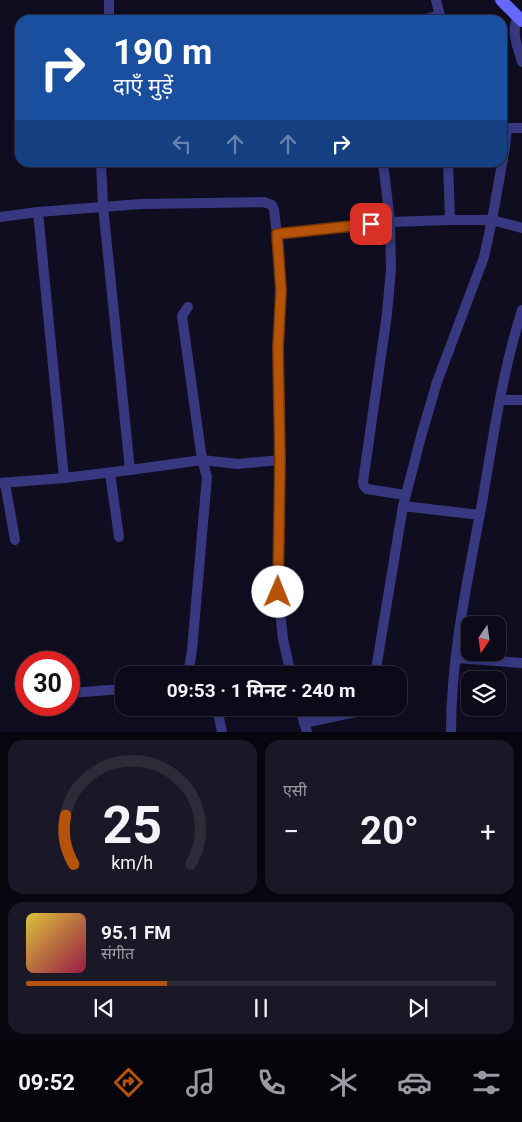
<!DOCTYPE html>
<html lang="hi">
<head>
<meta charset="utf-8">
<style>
  body { margin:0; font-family:Roboto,"Noto Sans Devanagari",sans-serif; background:#1a1826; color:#f1f3f6; height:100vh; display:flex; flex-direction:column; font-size:19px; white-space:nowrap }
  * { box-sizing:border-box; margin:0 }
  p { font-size:16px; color:#9a9aa2 }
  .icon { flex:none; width:28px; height:28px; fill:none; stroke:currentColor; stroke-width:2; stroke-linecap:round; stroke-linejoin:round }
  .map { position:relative; height:732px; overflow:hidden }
  .drawer { display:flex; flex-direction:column; gap:8px; padding:8px; background:#07060e; flex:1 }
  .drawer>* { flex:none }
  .banner { position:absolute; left:15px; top:15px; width:492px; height:152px; border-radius:15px; box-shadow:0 2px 8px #0003,0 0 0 1px #2c2b38; background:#1a4fa0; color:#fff; overflow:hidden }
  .needle { width:32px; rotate:193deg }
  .controls { position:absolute; left:461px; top:616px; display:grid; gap:10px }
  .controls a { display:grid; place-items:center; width:45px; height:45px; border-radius:10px; background:#0c0a19; box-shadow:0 2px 8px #0003,0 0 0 1px #2c2b38; font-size:25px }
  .speed { position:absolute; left:15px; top:651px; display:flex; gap:10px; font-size:25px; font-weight:700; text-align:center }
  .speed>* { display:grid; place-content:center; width:65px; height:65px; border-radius:50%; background:#0c0a19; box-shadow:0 2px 8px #0003,0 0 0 1px #2c2b38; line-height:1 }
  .speed .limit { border:8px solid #d22; background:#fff; color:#111 }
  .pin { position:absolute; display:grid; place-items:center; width:42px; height:42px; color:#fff; margin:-21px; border-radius:10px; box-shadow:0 2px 8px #0006 }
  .me { position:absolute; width:55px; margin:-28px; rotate:1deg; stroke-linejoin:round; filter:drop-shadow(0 0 4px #0008) }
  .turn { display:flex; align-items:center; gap:18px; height:105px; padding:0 15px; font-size:22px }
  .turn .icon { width:65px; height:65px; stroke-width:2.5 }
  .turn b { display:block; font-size:35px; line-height:42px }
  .lanes { display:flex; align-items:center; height:48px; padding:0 15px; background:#0003; justify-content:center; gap:25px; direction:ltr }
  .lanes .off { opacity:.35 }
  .big { font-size:38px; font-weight:700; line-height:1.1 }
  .drawer .widget { flex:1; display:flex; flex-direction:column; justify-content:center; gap:8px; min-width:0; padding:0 18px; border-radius:15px; background:#1a1826 }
  .drawer .dial { align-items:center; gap:0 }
  .dial svg { height:130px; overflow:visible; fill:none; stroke:#2c2b38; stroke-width:7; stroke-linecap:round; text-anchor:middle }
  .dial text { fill:#f1f3f6; stroke:none }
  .song { display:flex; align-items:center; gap:15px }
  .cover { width:60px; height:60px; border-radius:8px; background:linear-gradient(135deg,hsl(50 70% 55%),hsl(340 70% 35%)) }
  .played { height:5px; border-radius:2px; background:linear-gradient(90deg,#b45309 30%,#2c2b38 30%) }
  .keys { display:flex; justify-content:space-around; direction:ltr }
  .heat { display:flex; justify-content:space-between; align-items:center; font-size:28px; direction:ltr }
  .drawer .tiles { flex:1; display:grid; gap:8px; grid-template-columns:1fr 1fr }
  .widget:last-child { grid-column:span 2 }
  .trip { position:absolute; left:115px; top:666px; width:292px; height:50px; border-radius:15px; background:#0c0a19; box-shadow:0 2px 8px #0003,0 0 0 1px #2c2b38; font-weight:700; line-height:50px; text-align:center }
  .dock { display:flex; height:80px; justify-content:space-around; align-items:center; background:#05040a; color:#9a9aa2 }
  .dock .icon { width:35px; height:35px }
  .dock .selected { color:#b45309 }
  .dock b { font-size:22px; color:#f1f3f6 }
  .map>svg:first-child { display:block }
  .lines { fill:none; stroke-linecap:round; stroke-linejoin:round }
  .street { stroke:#383881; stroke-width:10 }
  .secondary { stroke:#6567ff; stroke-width:12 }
  .route-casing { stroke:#753606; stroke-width:12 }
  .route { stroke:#b45309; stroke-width:9 }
</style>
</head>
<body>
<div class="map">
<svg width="522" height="732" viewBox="0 0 522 732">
  <rect width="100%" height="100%" fill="#100d21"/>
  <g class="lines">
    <g class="street">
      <polyline points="109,0 109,20"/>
      <polyline points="436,0 441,20"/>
      <path d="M518 17C510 32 518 47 522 62"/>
      <polyline points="422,20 440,15"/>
      <polyline points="507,128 522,128"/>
      <polyline points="101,162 103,206 130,470 202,460 238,464 280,460 278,592 283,639 291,675"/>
      <polyline points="383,162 390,222 391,269 387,314 363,482 364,486 367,489 405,495"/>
      <polyline points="448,162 450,220"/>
      <polyline points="0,217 38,212"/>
      <polyline points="277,234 390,222 450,220 492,220 522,228"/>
      <polyline points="188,307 182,316 202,460 207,477 192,650 188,675"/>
      <polyline points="500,400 522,400"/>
      <polyline points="110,473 119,537"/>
      <polyline points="64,478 130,470"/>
      <polyline points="0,483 64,478 38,212 141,204 264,202 272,205 274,210 277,234 281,290 278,348 280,460"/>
      <polyline points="5,483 15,540"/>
      <polyline points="403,506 422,433 437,382 484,257 492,220 505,147 507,128 502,127"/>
      <polyline points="456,658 522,663"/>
      <polyline points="271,675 291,672"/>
      <polyline points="375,675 403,506 480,515"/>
      <polyline points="69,693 124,689"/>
      <polyline points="217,708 222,732"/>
      <polyline points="300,708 307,732"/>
      <polyline points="304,723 360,711 368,708"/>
      <path d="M451 732C451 655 468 578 482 503 493 439 502 373 522 310"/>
    </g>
    <polyline class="secondary" points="501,0 522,21"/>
  </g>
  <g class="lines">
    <defs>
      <polyline id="route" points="278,592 280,460 278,348 281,290 277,234 371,224"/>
    </defs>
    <use href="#route" class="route-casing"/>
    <use href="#route" class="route"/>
  </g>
</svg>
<div class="controls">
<a><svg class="needle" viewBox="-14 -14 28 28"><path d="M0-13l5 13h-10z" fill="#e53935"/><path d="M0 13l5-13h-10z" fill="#9a9aa2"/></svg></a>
<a><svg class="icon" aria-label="layers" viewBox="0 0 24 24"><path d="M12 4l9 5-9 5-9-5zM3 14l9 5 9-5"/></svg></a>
</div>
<div class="speed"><div class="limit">30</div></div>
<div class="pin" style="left:371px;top:224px;background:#d93025"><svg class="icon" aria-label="arrive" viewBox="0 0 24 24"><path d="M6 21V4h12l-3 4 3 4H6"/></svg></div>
<svg class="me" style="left:278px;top:592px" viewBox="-20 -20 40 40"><circle r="19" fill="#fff"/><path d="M0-13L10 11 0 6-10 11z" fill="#b45309"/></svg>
<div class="trip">09:53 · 1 मिनट · 240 m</div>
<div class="banner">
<div class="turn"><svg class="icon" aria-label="right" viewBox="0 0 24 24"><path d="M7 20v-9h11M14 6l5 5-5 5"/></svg><div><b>190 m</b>दाएँ मुड़ें</div></div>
<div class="lanes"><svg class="icon off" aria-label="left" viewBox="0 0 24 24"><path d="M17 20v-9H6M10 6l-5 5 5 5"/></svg><svg class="icon off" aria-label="ahead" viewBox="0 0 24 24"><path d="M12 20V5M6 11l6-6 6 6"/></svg><svg class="icon off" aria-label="ahead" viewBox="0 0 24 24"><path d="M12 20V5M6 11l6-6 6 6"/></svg><svg class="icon" aria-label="right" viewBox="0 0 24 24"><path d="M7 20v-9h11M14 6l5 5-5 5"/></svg></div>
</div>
</div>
<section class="drawer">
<div class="tiles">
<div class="widget dial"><svg viewBox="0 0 100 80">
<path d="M14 69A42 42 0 1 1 86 69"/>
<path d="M14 69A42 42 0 0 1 9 39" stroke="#b45309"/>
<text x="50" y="56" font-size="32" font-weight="700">25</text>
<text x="50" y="72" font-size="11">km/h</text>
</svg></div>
<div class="widget"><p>एसी</p>
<div class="heat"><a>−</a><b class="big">20°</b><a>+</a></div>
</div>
<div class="widget">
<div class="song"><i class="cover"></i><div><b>95.1 FM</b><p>संगीत</p></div></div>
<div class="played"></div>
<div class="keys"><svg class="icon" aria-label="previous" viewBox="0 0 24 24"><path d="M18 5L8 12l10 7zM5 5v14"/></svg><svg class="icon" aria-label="pause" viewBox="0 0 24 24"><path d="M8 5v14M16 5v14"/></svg><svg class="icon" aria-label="next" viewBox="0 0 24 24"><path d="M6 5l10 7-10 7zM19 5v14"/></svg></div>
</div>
</div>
</section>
<nav class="dock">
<b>09:52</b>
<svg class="icon selected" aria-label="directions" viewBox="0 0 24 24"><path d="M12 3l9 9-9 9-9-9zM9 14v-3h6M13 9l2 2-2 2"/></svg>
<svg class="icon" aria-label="music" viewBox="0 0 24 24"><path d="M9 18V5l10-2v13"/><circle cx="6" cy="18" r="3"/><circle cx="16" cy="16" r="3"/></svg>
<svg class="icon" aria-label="phone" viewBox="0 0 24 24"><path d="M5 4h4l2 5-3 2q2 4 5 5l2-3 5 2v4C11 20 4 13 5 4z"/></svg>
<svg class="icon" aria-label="climate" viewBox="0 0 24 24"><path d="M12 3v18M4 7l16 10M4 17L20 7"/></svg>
<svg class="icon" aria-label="car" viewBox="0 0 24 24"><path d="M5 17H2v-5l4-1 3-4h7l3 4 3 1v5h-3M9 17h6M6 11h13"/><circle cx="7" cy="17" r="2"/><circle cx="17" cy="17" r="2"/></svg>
<svg class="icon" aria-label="filters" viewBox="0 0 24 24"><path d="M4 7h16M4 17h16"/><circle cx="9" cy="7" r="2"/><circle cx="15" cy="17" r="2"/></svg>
</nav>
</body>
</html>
